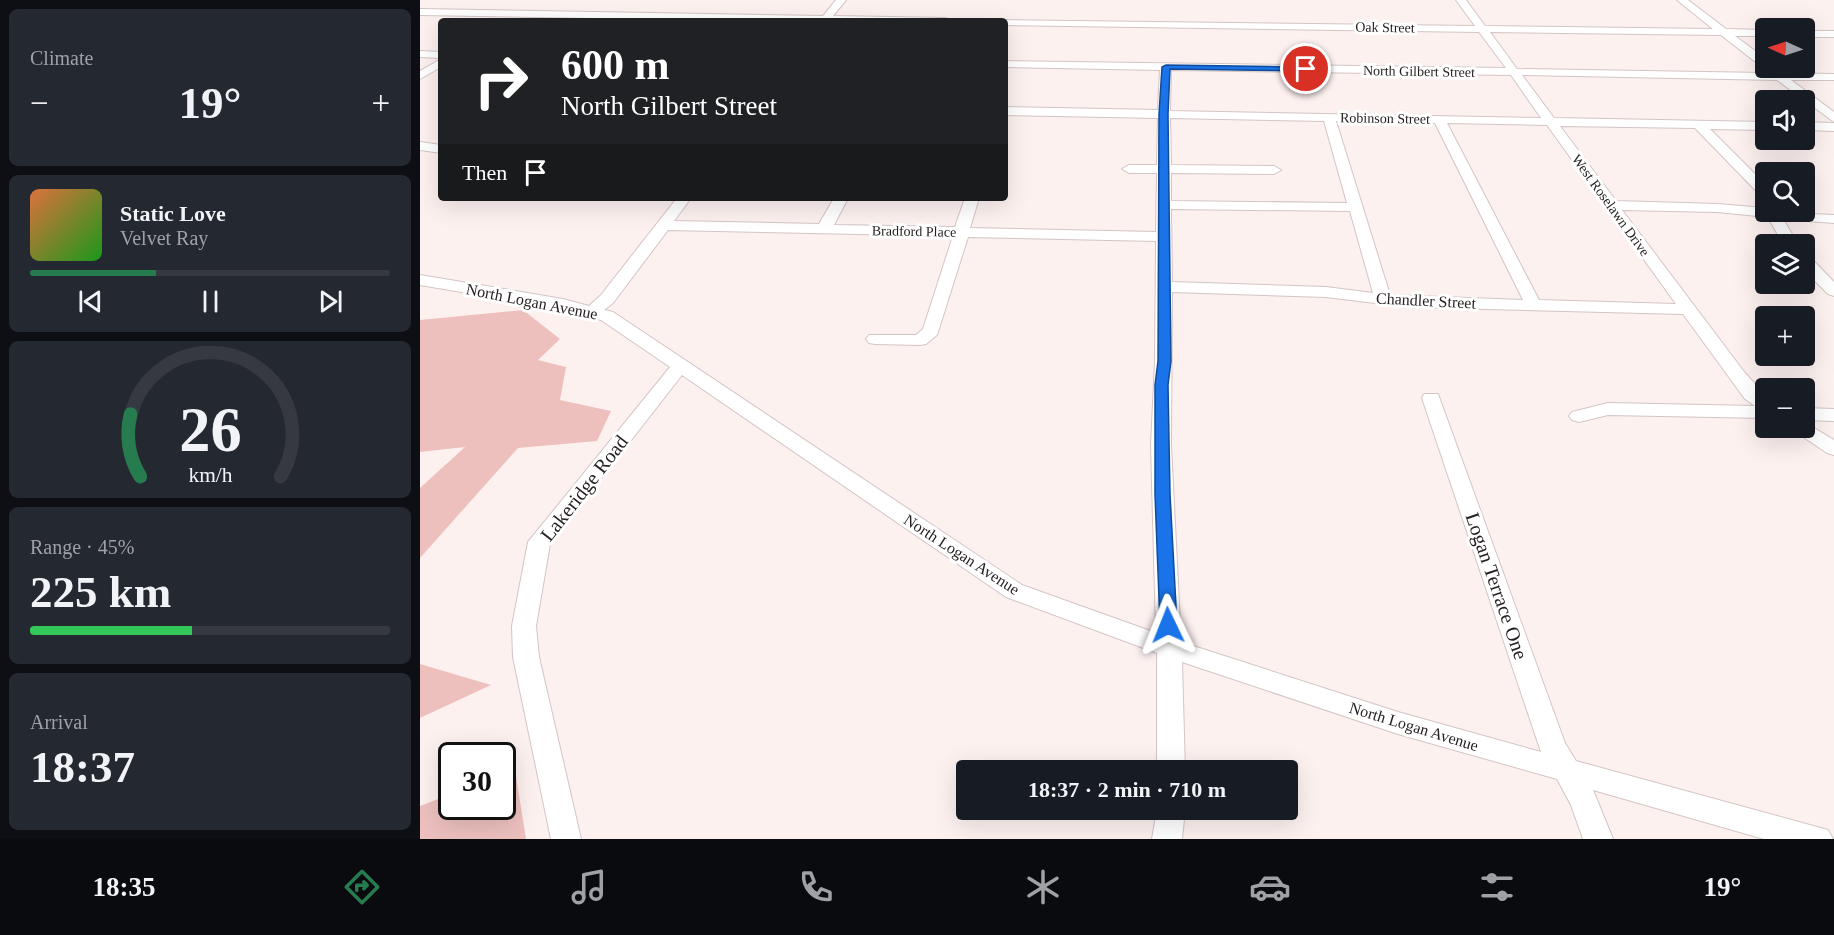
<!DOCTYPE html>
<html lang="en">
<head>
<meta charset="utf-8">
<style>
  body { margin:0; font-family:Georgia,serif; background:#242831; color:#f1f3f6; height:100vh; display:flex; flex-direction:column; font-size:22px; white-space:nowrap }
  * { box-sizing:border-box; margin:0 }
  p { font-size:20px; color:#9ea1a6 }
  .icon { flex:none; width:33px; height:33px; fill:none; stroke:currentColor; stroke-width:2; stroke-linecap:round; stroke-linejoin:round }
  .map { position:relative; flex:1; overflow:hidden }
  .sheet { display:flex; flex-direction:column; gap:9px; padding:9px; background:#0d0f14; width:420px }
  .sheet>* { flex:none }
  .top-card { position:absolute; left:18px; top:18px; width:570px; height:183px; border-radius:6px; box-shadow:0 6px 24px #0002; background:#202124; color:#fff; overflow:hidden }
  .needle { width:39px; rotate:273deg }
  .controls { position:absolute; left:1335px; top:18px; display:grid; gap:12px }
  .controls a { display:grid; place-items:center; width:60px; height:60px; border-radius:6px; background:#171b24; box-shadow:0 6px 24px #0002; font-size:30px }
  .speed { position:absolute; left:18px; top:742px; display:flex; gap:12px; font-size:30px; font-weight:700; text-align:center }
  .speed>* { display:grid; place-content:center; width:78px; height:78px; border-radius:50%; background:#171b24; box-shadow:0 6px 24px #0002; line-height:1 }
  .speed .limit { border:3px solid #111; border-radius:9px; background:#fff; color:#111 }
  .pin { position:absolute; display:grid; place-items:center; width:51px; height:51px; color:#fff; margin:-26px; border:3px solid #fff; border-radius:50%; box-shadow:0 2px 6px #0007 }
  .me { position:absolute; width:66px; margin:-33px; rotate:358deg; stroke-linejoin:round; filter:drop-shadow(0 0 4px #0008) }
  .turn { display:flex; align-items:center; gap:21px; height:126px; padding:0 24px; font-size:27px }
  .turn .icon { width:78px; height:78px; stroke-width:2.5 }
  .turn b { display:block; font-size:42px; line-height:51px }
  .then { display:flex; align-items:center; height:57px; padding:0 24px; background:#0003; gap:12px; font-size:22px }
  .big { font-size:45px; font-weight:700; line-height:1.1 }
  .sheet .card { flex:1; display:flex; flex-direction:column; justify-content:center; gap:9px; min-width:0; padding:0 21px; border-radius:9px; background:#242831 }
  .sheet .dial { align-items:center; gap:0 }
  .dial svg { height:156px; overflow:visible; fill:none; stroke:#363941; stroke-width:7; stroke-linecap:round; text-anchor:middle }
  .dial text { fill:#f1f3f6; stroke:none }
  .song { display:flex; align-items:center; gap:18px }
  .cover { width:72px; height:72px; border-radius:9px; background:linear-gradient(135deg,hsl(20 70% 55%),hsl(120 70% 35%)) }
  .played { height:6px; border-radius:3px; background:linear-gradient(90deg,#277c4f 35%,#363941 35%) }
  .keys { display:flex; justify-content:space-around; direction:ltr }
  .heat { display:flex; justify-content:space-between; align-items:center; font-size:33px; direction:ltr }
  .charge { height:9px; border-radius:4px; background:linear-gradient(90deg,#34c759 45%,#363941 0) }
  .trip { position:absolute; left:536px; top:760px; width:342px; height:60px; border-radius:6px; background:#171b24; box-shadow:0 6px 24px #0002; font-weight:700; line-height:60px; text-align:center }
  .tabs { display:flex; height:96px; justify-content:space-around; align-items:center; background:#090b0e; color:#9ea1a6 }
  .tabs .icon { width:42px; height:42px }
  .tabs .selected { color:#277c4f }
  .tabs b { font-size:27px; color:#f1f3f6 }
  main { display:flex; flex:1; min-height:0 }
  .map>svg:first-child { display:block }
  .green { fill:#edc0be }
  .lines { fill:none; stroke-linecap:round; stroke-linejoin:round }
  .minor-casing { stroke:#d3c5c4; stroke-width:2 }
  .minor { fill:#fff; fill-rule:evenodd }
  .route { fill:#1a73e8; stroke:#114b97; stroke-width:1.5 }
  .labels { text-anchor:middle; stroke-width:6; stroke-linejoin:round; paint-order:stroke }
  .far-street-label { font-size:14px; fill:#241e1e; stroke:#fff }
  .street-label { font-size:16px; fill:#241e1e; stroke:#fff }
  .near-street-label { font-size:20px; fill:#241e1e; stroke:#fff }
</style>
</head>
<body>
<main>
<section class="sheet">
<div class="card"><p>Climate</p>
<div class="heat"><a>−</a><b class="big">19°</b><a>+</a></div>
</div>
<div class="card">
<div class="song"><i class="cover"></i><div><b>Static Love</b><p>Velvet Ray</p></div></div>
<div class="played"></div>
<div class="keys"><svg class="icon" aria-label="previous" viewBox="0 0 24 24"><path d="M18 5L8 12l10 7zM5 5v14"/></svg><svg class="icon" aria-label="pause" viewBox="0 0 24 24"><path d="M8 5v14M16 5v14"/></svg><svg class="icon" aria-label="next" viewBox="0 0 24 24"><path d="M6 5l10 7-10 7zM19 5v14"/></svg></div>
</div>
<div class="card dial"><svg viewBox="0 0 100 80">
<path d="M14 69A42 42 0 1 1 86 69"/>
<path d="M14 69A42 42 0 0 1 9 37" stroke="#277c4f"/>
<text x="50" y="56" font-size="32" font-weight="700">26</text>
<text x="50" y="72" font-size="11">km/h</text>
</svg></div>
<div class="card"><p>Range · 45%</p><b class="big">225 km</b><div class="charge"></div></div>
<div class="card"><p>Arrival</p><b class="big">18:37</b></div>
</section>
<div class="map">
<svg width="1414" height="839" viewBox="0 0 1414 839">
  <rect width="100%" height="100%" fill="#fdf1f0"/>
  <g class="green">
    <polygon points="103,310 140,339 118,360 146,367 140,400 191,411 177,441 98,448 0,558 0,488 45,447 0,452 0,320"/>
    <polygon points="0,664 71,685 0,718"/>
    <polygon points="95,770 106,839 0,839 0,806 31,794 32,807 82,807 83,775"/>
  </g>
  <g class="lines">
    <defs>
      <g id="minor">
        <polygon points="416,0 426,0 413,16 526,18 531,21 351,21 0,15 0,9 403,16"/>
        <path d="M1036 0H1046L1065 26 1293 29 1257 0H1268L1306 29 1346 30V36H1315L1346 59V68H1349L1342 67 1301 35 1070 32 1097 69 1414 74V80H1371L1414 112V122L1357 80 1102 75 1134 118 1346 122V130L1290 129 1346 185V197L1341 196 1275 128 1140 126 1196 201 1297 204 1346 208V212L1414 215V223L1363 219 1378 244H1363L1348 217 1297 212 1202 210 1325 373 1346 396V418L1188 415 1159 422 1152 420 1149 416 1152 412 1188 403 1335 406 1325 399 1263 314 988 307 906 297 752 292 751 445 761 642 978 712 1121 752 1002 398 1004 394H1018L1145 743 1156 761 1408 830 1413 839H1344L1173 790 1193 839H1163L1151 805 1137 779 978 734 762 662 765 771H737V653L586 597 262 375 130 544 116 626 119 657 161 839H131L93 657 92 626 108 542 250 367 181 320 142 309 0 285V275L143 299 169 306 181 295 257 198H271L254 221 399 224 414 198H428L414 225 535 227 545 198H559L550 228 736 232 737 173H709L702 169 709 165H737L738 118 585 115V107L738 110 740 70 585 67V61L1086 68 1059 32 585 25V21L581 20 1055 26ZM751 70 1091 75 1121 118 750 111ZM750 118 904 121 927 203 751 201V173L854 174 861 170 854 166 751 165ZM916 121 1015 123 1103 300 970 295ZM1027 123 1127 125 1256 304 1119 300ZM751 209 930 211 953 293 906 287 752 282ZM248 230 533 236 503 329 496 335H449L446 339 449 343 455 344 500 345 506 344 517 335 548 237 736 241 735 361 731 445 736 633 602 585 193 312 184 310 193 303Z"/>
        <rect x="1384" y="31" width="30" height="6"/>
        <polygon points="0,51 21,52 21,58 0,57"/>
        <polygon points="21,59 21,67 0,79 0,71"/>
        <polygon points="1384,122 1414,123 1414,131 1384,130"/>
        <polygon points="0,142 21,145 21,153 0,150"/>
        <polygon points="1384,255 1390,257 1414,282 1414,296 1408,294 1384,270"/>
        <polygon points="1384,408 1414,409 1414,421 1384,420"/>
        <polygon points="1384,422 1414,440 1414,455 1407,453 1376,432 1373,428 1384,428"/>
        <polygon points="737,810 765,810 762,839 732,839"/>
      </g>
    </defs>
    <use href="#minor" class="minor-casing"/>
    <use href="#minor" class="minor"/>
  </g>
  <polygon class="route" points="746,65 886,67 890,69 886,71 750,69 748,114 751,361 748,385 750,494 757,625 754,629 748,631 742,629 740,625 735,494 735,385 738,361 739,114 742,67"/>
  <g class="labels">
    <g class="far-street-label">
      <text transform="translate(965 27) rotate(1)" y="5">Oak Street</text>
      <text transform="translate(999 71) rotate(1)" y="5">North Gilbert Street</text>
      <text transform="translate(965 118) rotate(1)" y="5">Robinson Street</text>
      <text transform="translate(1191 205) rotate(54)" y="5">West Roselawn Drive</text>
      <text transform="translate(494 231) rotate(1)" y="5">Bradford Place</text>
    </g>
    <g class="street-label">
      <text transform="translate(1006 300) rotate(3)" y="6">Chandler Street</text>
      <text transform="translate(112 301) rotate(11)" y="6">North Logan Avenue</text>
      <text transform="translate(542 554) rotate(33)" y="6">North Logan Avenue</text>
      <text transform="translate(994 726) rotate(17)" y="6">North Logan Avenue</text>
    </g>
    <g class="near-street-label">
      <text transform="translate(164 488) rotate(-52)" y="7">Lakeridge Road</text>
      <text transform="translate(1077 586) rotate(71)" y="7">Logan Terrace One</text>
    </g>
  </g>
</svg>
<div class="controls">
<a><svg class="needle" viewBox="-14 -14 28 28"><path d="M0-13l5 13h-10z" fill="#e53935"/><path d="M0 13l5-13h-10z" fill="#9ea1a6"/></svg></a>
<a><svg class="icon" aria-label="sound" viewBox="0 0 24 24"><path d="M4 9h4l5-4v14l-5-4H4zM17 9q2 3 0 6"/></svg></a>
<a><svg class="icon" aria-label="search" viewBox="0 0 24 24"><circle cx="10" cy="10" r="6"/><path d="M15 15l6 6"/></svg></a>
<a><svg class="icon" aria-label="layers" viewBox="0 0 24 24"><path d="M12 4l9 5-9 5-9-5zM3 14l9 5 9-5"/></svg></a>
<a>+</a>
<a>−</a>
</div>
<div class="speed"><div class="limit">30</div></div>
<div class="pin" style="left:886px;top:69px;background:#d93025"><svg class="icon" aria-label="arrive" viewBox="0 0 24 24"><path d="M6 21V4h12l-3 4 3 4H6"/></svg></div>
<svg class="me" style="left:748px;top:625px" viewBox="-20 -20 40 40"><path d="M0-17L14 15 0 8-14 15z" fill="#1a73e8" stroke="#fff" stroke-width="4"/></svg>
<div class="trip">18:37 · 2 min · 710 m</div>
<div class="top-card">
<div class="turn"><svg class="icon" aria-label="right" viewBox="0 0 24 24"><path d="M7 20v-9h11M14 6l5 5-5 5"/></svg><div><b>600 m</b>North Gilbert Street</div></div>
<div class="then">Then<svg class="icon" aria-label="arrive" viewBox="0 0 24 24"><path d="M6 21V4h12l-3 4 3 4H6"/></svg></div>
</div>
</div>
</main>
<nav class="tabs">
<b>18:35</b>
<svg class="icon selected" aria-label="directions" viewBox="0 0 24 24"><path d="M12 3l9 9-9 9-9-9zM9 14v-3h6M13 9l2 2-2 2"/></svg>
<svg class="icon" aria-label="music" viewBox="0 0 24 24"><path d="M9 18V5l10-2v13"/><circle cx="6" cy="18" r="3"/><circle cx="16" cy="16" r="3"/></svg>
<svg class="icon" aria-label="phone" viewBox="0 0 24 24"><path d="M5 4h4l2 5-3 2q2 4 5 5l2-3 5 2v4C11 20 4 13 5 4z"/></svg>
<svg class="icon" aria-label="climate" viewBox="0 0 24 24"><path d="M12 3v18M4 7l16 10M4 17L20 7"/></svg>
<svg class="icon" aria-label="car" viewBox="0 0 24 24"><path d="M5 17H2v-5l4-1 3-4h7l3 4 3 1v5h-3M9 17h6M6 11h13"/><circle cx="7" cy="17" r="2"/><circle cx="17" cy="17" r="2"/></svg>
<svg class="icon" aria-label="filters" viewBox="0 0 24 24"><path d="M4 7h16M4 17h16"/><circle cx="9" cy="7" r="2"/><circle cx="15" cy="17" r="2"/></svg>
<b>19°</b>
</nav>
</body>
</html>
